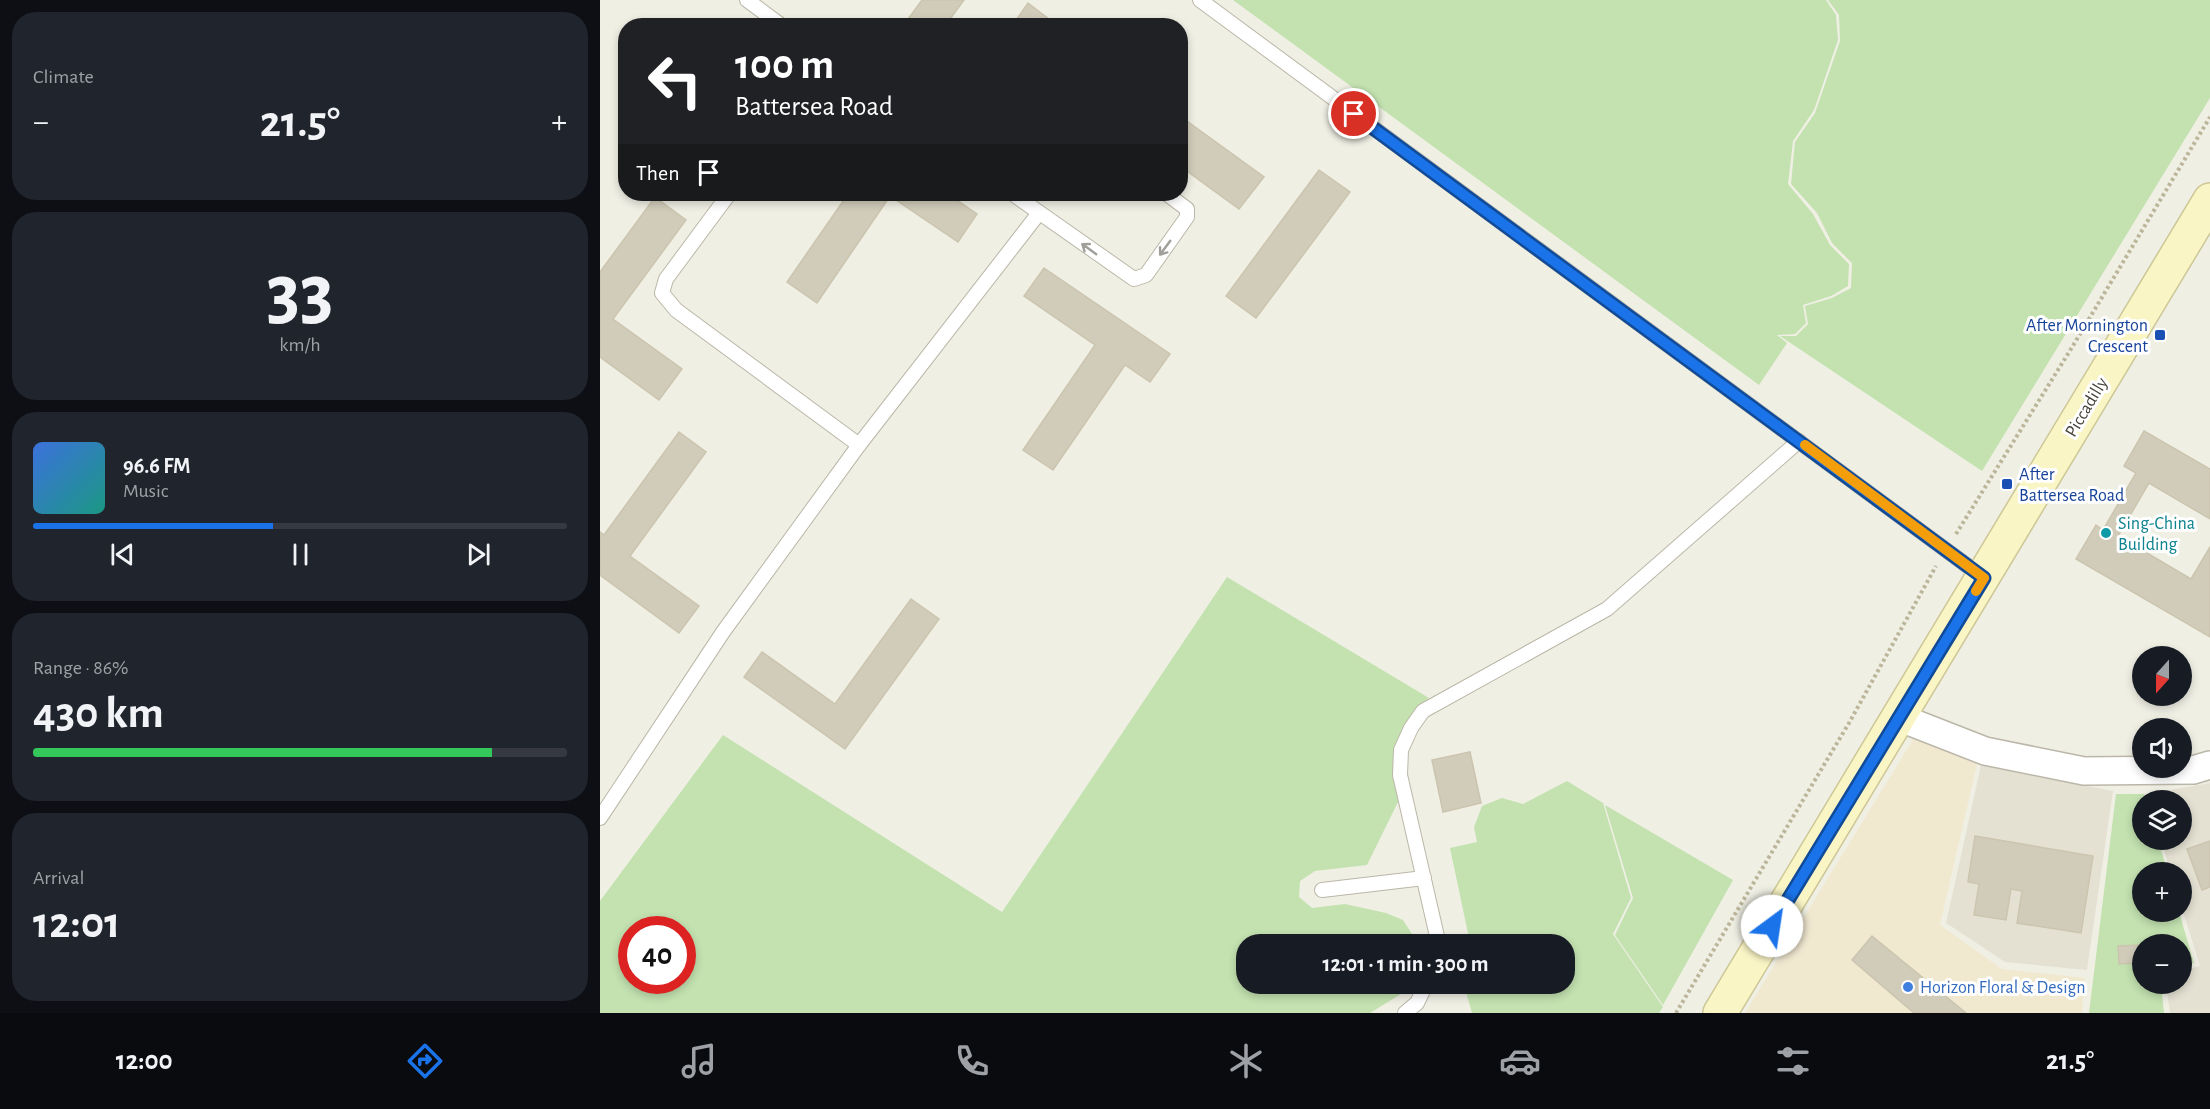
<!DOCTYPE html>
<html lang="en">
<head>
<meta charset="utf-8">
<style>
  body { margin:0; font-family:"Alegreya Sans",sans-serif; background:#20242c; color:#f1f3f6; height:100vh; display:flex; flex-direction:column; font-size:22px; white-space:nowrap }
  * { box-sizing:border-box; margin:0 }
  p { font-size:20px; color:#9ea1a6 }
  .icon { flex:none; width:33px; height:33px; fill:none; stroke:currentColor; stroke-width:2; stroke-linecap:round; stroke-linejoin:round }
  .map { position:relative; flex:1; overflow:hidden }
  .drawer { display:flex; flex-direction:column; gap:12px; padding:12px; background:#0d0f14; width:600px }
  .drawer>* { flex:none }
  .hud { position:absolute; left:18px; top:18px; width:570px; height:183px; border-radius:24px; box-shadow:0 3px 9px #0003; background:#202124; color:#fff; overflow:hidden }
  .needle { width:39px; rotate:201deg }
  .buttons { position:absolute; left:1532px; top:646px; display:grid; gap:12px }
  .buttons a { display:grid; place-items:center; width:60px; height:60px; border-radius:50%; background:#171b24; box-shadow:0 3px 9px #0003; font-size:30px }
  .speed { position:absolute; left:18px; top:916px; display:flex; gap:12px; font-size:30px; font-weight:700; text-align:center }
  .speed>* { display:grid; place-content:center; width:78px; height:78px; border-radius:50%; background:#171b24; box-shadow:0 3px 9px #0003; line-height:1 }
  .speed .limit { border:9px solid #d22; background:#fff; color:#111 }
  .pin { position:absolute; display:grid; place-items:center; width:51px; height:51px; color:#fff; margin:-26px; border:3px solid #fff; border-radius:50%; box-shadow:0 2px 6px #0007 }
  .me { position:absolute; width:66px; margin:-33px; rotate:31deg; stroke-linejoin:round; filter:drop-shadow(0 0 4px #0008) }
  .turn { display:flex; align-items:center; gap:21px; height:126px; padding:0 18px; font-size:27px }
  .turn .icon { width:78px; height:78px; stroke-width:2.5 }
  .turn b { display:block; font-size:42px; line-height:51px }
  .then { display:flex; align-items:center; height:57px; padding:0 18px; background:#0003; gap:12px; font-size:22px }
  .big { font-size:45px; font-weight:700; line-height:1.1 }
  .drawer .tile { flex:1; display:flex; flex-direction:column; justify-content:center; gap:9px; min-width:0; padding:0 21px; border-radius:24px; background:#20242c }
  .drawer .dial { align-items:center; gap:0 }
  .dial b { font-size:78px; line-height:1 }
  .song { display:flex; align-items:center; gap:18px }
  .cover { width:72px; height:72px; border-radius:9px; background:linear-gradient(135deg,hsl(220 70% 55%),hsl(170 70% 35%)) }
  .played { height:6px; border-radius:3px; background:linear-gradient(90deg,#1a73e8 45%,#363941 45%) }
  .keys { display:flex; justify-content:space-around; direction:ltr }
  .heat { display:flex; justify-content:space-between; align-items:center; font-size:33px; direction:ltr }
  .charge { height:9px; border-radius:4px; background:linear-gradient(90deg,#34c759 86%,#363941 0) }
  .trip { position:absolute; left:636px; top:934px; width:339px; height:60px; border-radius:24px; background:#171b24; box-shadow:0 3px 9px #0003; font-weight:700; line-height:60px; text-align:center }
  .menu { display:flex; height:96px; justify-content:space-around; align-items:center; background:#090b0e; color:#9ea1a6 }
  .menu .icon { width:42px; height:42px }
  .menu .selected { color:#1a73e8 }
  .menu b { font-size:27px; color:#f1f3f6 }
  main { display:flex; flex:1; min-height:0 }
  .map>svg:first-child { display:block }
  .residential { fill:#e4e1d3 }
  .commercial { fill:#f1e8d0 }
  .green { fill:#c3e2b0; fill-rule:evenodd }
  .building { fill:#d1ccba; stroke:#cbc4ae; stroke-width:1.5 }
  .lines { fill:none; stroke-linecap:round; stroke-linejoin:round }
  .lane-casing { stroke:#bbb7a8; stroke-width:16 }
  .street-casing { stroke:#bbb7a8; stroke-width:30 }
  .secondary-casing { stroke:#cdc797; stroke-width:36 }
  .path { stroke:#bbb59a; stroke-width:4; stroke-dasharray:3 3; stroke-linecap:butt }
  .lane { stroke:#fff; stroke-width:14 }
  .street { stroke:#fff; stroke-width:27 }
  .secondary { stroke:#faf5c5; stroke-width:33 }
  .oneway { stroke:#a09f9a }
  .route-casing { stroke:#114b97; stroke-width:15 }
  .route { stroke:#1a73e8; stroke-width:10 }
  .slow { stroke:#f59e0b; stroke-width:10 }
  .transit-dot { fill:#1a4fb4; stroke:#fff; stroke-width:2 }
  .culture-dot { fill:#0f9aa8; stroke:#fff; stroke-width:2 }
  .shop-dot { fill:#3f7fe0; stroke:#fff; stroke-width:2 }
  .labels { text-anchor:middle; stroke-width:6; stroke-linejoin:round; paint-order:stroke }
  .transit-label { font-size:18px; fill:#164399; stroke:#fff; text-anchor:end }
  .street-label { font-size:18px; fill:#423f35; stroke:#fff }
  .culture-label { font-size:18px; fill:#0d838f; stroke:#fff; text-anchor:start }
  .shop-label { font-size:18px; fill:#366cbe; stroke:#fff; text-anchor:start }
</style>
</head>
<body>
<main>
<section class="drawer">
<div class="tile"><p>Climate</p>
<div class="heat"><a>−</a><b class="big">21.5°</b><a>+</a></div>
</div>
<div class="tile dial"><b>33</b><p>km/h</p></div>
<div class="tile">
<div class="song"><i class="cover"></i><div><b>96.6 FM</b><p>Music</p></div></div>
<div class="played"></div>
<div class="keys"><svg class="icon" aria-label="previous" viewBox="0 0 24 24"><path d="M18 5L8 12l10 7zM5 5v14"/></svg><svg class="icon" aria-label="pause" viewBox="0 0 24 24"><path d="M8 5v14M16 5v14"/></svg><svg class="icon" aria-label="next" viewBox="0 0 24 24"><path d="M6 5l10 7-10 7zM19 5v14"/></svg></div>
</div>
<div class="tile"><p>Range · 86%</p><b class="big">430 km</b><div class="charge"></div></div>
<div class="tile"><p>Arrival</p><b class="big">12:01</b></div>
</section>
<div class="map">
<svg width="1610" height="1013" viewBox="0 0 1610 1013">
  <rect width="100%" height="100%" fill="#f0efe4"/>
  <g class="residential">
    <polygon points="1381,765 1513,791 1487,970 1405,962 1346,923"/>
    <polygon points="1610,783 1610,1013 1570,1013 1566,984 1581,984 1581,971 1600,966 1581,905 1581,873 1571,873 1561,840 1581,840 1581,801 1549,801 1547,794"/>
  </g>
  <polygon class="commercial" points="1314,738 1377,764 1340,925 1402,969 1485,978 1482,1013 1145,1013"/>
  <g class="green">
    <polygon points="633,0 1226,0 1236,15 1238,40 1214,110 1193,141 1188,184 1213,214 1230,245 1249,264 1248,286 1231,296 1203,305 1206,323 1195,334 1177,335 1187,343 1159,385"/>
    <polygon points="1228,0 1610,0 1610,98 1382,471 1180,336 1196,336 1208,324 1205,306 1232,298 1251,288 1252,263 1232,243 1217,213 1191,184 1195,142 1215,113 1240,41 1239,15"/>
    <path d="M627 577 829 698 816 708 801 733 795 751 799 800 767 865 715 871 700 881 699 897 712 908 745 904 786 913 803 920 819 945H646V984H810L806 991 770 1013H0V901L123 735 402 912ZM32 930H82V981H32Z"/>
    <polygon points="967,781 1003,803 1031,898 1013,934 1063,1007 1059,1013 872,1013 864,985 849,987 848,984 964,984 964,945 865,945 869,938 850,848 877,842 874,827 882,806 902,798 923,804"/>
    <polygon points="1516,794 1544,794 1546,801 1542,801 1542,840 1558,840 1568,873 1542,873 1542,912 1579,912 1594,963 1581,966 1581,945 1542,945 1542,984 1561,984 1564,1013 1489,1013"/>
    <polygon points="1005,805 1133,880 1063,1005 1015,935 1033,898"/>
  </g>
  <g class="building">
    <polygon points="322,0 364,0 345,26 303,26"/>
    <polygon points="428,3 458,26 412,26"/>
    <polygon points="580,116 664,177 639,209 580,166"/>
    <polygon points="719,170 750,192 656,318 626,296"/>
    <polygon points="248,194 348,194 377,214 358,242 290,196 217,303 187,282"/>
    <polygon points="55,197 86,220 13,319 82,369 59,400 0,357 0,272"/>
    <polygon points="444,268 570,354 550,382 525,365 453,470 423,450 495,345 424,296"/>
    <polygon points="1544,431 1610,469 1610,519 1549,483 1518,536 1591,579 1610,547 1610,637 1476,559 1496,525 1503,530 1536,473 1524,466"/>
    <polygon points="79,432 106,452 30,556 99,606 79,633 0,575 0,532 4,535"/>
    <polygon points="311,599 339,619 245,749 144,677 162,652 235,704"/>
    <polygon points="870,752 881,803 843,812 832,760"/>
    <polygon points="1375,836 1493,856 1481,933 1417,923 1422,891 1411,889 1406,920 1374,915 1379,884 1368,882"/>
    <polygon points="1610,841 1610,887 1602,890 1587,849"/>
    <polygon points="1272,936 1366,1013 1314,1013 1252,960"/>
    <polygon points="1542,945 1542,963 1519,964 1518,946"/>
  </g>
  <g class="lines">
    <defs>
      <g id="lane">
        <polyline points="147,0 182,26"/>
        <polyline points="600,0 1384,578"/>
        <polyline points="129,194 66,279 62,293 76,310 259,445"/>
        <polyline points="413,194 534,279 546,275 587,217 587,209 567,194"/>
        <polyline points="0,818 123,632 259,445 439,213"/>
        <polyline points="722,890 824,878"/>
        <polyline points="839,945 800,775 801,750 811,728 823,711 1007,609 1199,441"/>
        <polyline points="805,1013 817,1003 826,984"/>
      </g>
      <polyline id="street" points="1298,717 1385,751 1484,771 1593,770 1610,765"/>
      <polyline id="secondary" points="1120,1013 1610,200"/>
    </defs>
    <use href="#lane" class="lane-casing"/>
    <use href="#street" class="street-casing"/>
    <use href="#secondary" class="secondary-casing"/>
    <g class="path">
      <polyline points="1356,534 1471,349 1610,117"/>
      <polyline points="1076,1013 1249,723 1336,566"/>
    </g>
    <use href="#lane" class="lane"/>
    <use href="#street" class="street"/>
    <use href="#secondary" class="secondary"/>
  </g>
  <defs><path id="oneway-shaft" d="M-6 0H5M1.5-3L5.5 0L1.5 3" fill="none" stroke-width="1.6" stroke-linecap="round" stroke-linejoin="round" transform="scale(1.5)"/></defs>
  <g class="oneway">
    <use href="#oneway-shaft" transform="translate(565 248) rotate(126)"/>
    <use href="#oneway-shaft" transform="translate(489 249) rotate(-144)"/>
  </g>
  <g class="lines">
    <defs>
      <polyline id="route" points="754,114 1384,578 1172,926"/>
    </defs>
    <use href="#route" class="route-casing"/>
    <use href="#route" class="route"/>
    <polyline class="slow" points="1205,445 1384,578 1376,591"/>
  </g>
  <g class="transit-dot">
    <rect x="1554" y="329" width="12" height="12" rx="3"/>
    <rect x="1401" y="478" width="12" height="12" rx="3"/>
  </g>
  <circle class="culture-dot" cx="1506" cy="533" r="6"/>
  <circle class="shop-dot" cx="1308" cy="987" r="6"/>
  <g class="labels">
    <g class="transit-label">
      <text x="1548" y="331">After Mornington<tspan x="1548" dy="21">Crescent</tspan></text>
      <text x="1419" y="480" text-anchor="start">After<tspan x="1419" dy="21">Battersea Road</tspan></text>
    </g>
    <g class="street-label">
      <text transform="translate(1486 407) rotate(-59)" y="6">Piccadilly</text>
    </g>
    <g class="culture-label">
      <text x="1518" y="529">Sing-China<tspan x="1518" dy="21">Building</tspan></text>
    </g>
    <g class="shop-label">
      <text x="1320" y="993">Horizon Floral &amp; Design</text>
    </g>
  </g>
</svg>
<div class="buttons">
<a><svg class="needle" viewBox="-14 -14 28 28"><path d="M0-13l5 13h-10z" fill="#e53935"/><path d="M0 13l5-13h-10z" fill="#9ea1a6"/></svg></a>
<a><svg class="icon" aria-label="sound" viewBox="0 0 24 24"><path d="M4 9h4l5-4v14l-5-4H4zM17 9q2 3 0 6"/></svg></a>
<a><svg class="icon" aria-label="layers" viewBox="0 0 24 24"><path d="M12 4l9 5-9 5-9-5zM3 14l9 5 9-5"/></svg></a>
<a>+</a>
<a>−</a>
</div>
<div class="speed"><div class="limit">40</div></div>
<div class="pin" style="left:754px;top:114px;background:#d93025"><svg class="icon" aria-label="arrive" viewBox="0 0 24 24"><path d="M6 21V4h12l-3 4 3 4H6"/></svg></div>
<svg class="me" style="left:1172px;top:926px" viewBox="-20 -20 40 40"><circle r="19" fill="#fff"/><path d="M0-13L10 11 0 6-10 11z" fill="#1a73e8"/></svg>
<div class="trip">12:01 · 1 min · 300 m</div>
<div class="hud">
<div class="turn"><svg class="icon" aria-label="left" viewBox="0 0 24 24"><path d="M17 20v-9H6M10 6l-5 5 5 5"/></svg><div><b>100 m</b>Battersea Road</div></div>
<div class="then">Then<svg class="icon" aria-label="arrive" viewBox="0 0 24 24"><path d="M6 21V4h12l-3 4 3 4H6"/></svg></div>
</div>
</div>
</main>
<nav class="menu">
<b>12:00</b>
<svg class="icon selected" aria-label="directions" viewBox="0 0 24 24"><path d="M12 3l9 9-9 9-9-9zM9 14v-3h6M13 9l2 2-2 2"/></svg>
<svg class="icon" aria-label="music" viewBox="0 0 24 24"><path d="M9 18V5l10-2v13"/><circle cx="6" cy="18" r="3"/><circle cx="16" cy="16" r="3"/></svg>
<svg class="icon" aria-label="phone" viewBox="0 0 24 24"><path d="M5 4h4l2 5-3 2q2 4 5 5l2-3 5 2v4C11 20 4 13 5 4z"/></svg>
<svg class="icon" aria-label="climate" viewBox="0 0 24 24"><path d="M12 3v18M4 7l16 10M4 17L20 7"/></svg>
<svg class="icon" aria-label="car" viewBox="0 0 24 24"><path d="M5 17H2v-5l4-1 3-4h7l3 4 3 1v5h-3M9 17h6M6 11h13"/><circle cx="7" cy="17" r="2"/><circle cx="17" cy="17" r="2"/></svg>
<svg class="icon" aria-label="filters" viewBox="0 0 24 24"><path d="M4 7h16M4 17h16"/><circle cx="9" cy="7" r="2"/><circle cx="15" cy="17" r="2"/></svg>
<b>21.5°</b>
</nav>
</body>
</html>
